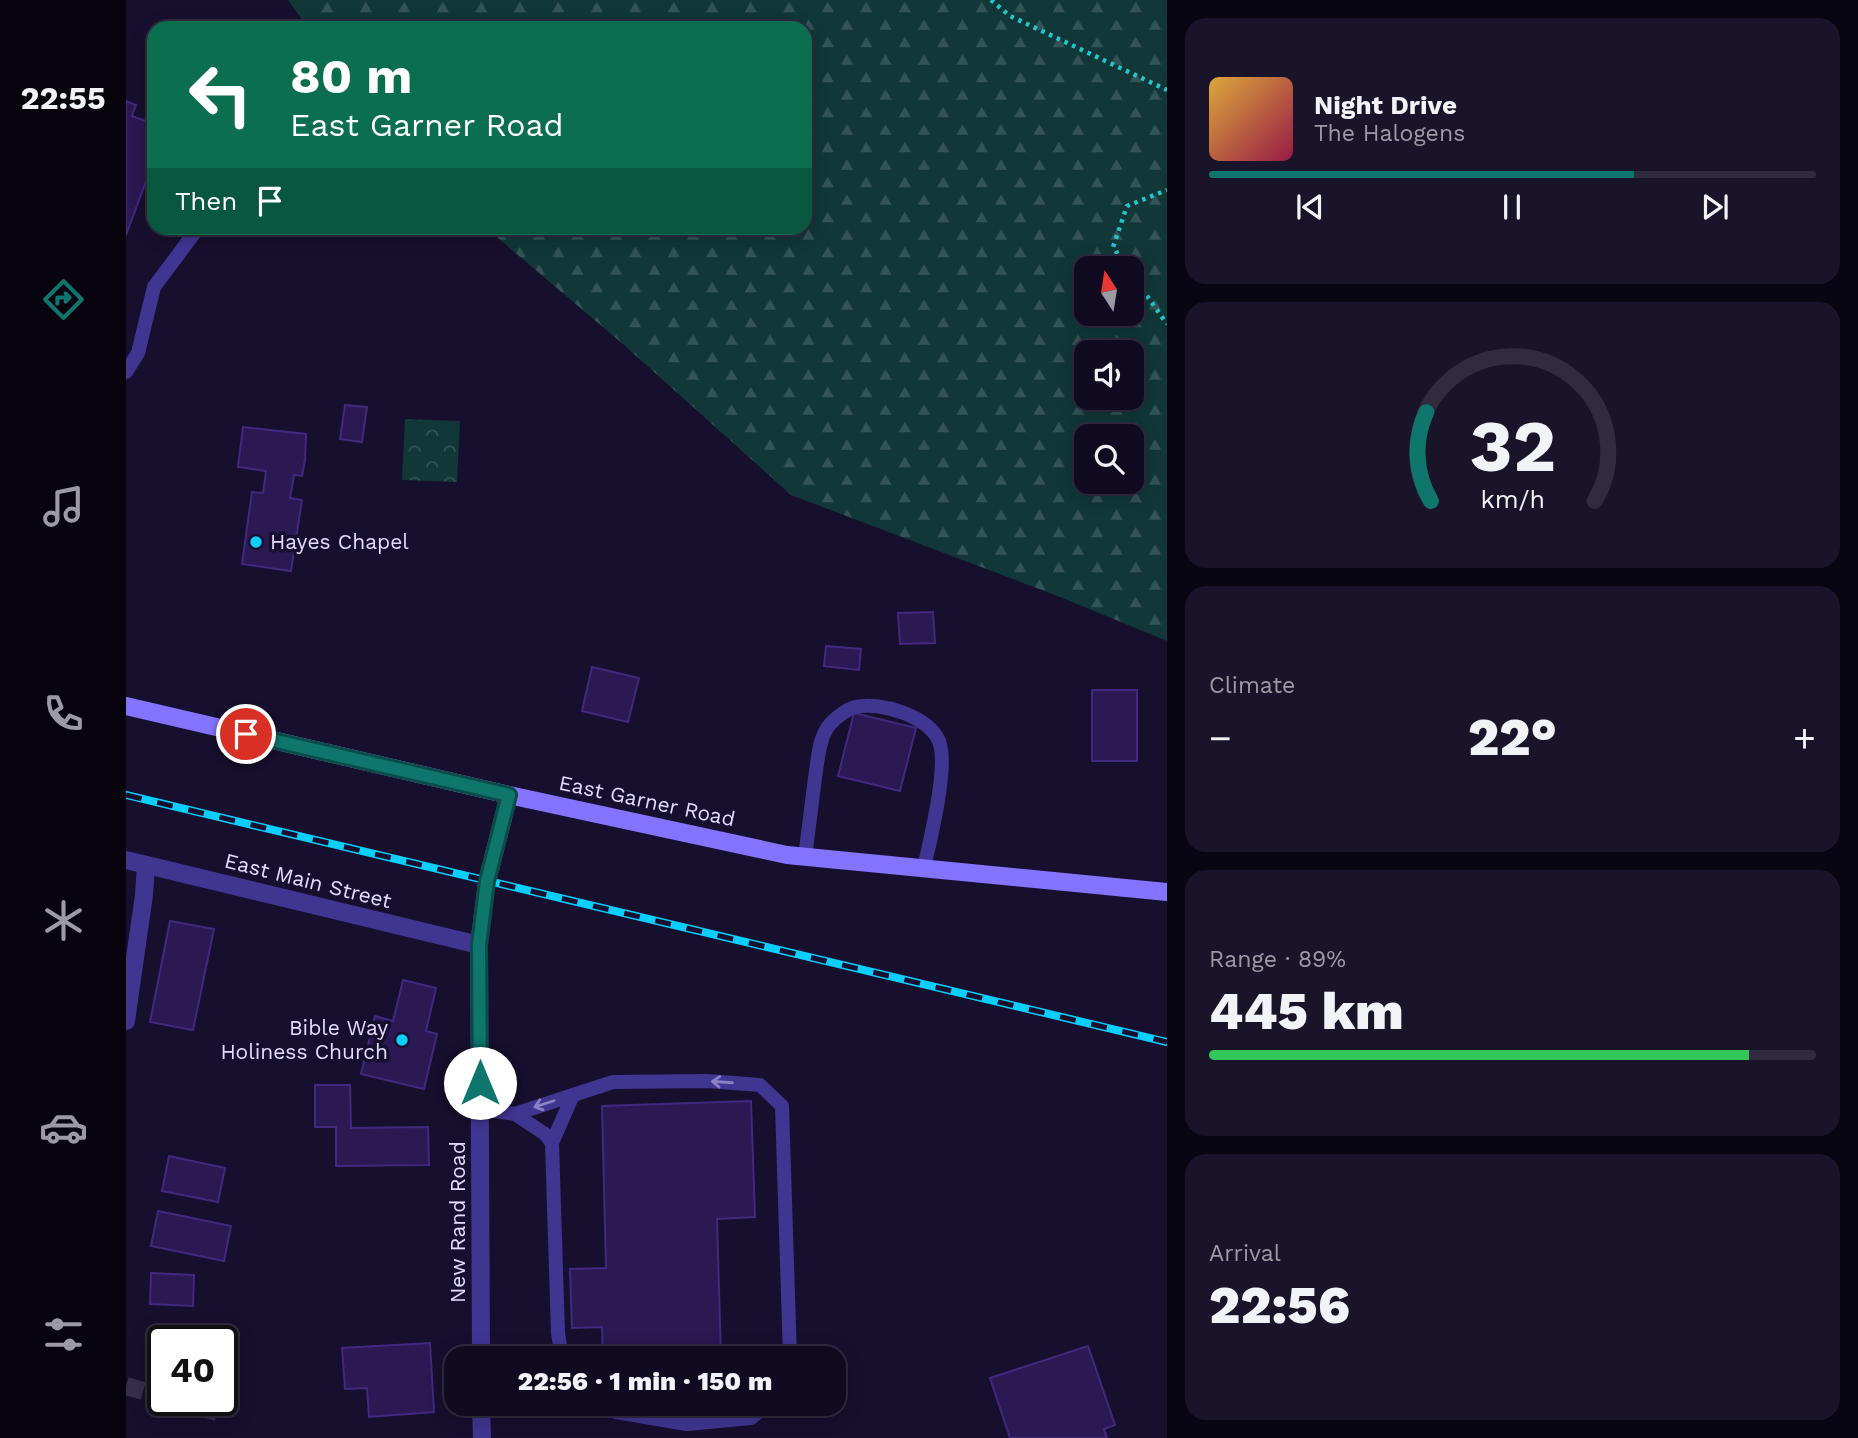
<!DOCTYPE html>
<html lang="en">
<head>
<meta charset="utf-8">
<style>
  body { margin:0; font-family:"Work Sans",sans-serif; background:#1a142a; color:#f1f3f6; height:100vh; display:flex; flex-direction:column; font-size:26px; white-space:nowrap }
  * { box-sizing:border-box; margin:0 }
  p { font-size:23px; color:#9c9ba5 }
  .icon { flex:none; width:38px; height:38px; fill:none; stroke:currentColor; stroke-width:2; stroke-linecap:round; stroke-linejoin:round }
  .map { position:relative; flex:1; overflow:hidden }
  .sheet { display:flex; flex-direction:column; gap:18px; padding:18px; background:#090613; width:691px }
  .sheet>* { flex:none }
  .hud { position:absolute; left:21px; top:21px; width:665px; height:214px; border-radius:21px; box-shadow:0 4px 18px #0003,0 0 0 2px #302b40; background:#0b6e4f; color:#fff; overflow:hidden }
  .needle { width:46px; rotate:348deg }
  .tools { position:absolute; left:948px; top:256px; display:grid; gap:14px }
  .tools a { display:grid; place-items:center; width:70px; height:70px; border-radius:14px; background:#110b22; box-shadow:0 4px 18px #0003,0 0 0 2px #302b40; font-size:35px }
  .speed { position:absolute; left:21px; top:1325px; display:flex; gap:14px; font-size:35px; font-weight:700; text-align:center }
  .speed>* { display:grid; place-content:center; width:91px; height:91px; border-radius:50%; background:#110b22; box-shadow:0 4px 18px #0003,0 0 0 2px #302b40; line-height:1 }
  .speed .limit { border:4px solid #111; border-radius:10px; background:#fff; color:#111 }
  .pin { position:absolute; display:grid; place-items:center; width:60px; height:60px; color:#fff; margin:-30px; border:4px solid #fff; border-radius:50%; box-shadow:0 2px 7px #0007 }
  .me { position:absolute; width:77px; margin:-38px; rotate:0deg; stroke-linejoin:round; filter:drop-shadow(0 0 5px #0008) }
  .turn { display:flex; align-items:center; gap:24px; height:147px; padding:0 28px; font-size:32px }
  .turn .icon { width:91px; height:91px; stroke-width:2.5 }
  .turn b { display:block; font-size:49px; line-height:60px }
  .then { display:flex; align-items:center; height:66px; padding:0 28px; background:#0003; gap:14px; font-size:26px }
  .big { font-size:52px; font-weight:800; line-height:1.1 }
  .sheet .card { flex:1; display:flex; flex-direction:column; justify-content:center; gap:10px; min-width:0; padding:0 24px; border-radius:21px; background:#1a142a }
  .sheet .dial { align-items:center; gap:0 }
  .dial svg { height:182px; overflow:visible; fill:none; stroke:#302b40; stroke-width:7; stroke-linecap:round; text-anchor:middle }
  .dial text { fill:#f1f3f6; stroke:none }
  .song { display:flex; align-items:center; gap:21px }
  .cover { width:84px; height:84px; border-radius:10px; background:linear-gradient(135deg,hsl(40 70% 55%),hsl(340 70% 35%)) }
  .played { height:7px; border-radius:4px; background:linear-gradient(90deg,#0f766e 70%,#302b40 70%) }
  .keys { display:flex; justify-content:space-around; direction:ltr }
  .heat { display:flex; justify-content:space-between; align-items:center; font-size:38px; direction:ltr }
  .charge { height:10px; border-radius:5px; background:linear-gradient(90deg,#34c759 89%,#302b40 0) }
  .trip { position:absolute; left:318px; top:1346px; width:402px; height:70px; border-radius:21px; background:#110b22; box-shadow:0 4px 18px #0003,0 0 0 2px #302b40; font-weight:800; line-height:70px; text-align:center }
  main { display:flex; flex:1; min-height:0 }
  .dock { display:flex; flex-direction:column; width:126px; justify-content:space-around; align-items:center; background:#07040e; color:#9c9ba5 }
  .dock .icon { width:49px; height:49px }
  .dock .selected { color:#0f766e }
  .dock b { font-size:32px; color:#f1f3f6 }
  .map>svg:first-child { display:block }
  .forest { fill:url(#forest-firs); fill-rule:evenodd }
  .park { fill:url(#park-crowns) }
  .building { fill:#2a1952; stroke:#422880; stroke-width:2 }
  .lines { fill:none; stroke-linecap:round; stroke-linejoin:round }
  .minor-tunnel { stroke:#362e4d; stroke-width:18; stroke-dasharray:18 9; stroke-linecap:butt }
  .path { stroke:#23c6cc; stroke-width:4.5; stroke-dasharray:3.5 5; stroke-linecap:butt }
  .service { stroke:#413592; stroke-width:14 }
  .minor { stroke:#413592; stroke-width:18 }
  .tertiary { stroke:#413592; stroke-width:18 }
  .secondary { stroke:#8473ff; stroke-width:18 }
  .rail-casing { stroke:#08cfff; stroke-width:8 }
  .rail { stroke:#170f2e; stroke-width:5; stroke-dasharray:16; stroke-linecap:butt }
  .oneway { stroke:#8a80c3 }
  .route-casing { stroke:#0a4d48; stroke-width:18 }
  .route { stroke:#0f766e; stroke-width:12 }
  .poi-dot { fill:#08cfff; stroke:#170f2e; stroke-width:2.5 }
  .labels { text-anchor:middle; stroke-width:7; stroke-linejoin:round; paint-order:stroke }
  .poi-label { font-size:21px; fill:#e3dcff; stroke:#170f2e; text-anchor:start }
  .street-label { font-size:21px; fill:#e3dcff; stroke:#170f2e }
</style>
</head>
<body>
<main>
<nav class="dock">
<b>22:55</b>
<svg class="icon selected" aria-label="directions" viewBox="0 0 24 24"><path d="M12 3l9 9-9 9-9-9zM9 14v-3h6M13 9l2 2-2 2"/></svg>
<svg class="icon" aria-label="music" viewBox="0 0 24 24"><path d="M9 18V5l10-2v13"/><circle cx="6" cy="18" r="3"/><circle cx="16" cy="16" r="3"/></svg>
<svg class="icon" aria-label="phone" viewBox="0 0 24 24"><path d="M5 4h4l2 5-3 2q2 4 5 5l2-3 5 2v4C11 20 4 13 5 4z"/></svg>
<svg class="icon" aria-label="climate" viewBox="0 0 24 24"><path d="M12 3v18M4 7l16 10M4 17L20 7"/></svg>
<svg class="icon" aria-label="car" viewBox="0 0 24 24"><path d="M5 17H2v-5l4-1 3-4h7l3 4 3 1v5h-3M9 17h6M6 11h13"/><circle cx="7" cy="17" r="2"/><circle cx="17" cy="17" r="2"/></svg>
<svg class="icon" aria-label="filters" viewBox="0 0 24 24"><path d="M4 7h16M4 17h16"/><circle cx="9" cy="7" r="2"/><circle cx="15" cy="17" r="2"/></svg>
</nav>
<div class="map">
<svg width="1041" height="1438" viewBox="0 0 1041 1438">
  <defs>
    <pattern id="forest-firs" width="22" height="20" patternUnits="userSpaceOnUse" patternTransform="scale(1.75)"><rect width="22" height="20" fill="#113739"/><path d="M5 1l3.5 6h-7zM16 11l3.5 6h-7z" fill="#345357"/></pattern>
    <pattern id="park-crowns" width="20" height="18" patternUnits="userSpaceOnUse" patternTransform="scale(1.75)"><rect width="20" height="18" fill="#113739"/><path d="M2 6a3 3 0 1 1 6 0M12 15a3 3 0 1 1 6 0" fill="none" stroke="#345357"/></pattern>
  </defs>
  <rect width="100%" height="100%" fill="#170f2e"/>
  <path class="forest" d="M162 0H1041V641L934 597 665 495 498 345 360 228H679V28H182ZM961 268H1006V313H961ZM961 352H1006V397H961ZM961 436H1006V481H961Z"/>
  <polygon class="park" points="279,419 334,421 331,482 276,480"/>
  <g class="building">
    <polygon points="0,101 10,105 6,116 28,124 28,160 0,235"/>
    <polygon points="219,405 241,407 236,442 214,439"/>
    <polygon points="117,427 180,434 179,460 176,476 168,475 164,498 176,500 165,571 116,564 126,492 137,493 140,471 112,467"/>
    <polygon points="807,612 809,643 774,644 772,613"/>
    <polygon points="700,646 735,649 733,670 698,666"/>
    <polygon points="466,667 513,678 502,722 456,711"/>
    <rect x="966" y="690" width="45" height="71"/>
    <polygon points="728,713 790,728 774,791 712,776"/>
    <polygon points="44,921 88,929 67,1030 24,1022"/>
    <polygon points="277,980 310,988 300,1031 311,1034 298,1089 235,1074 249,1016 267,1021"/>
    <polygon points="189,1085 224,1085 225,1128 302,1127 303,1165 210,1166 210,1127 189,1127"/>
    <polygon points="625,1101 629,1217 591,1219 595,1358 477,1358 476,1327 446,1328 444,1269 480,1268 476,1106"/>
    <polygon points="43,1156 99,1168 92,1202 36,1191"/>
    <polygon points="32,1211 105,1226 98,1261 25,1246"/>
    <polygon points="25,1273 68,1275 67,1306 24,1304"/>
    <polygon points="304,1343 308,1412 243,1417 241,1388 219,1389 216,1348"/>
    <polygon points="962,1346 989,1425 978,1429 981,1438 884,1438 864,1378"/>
  </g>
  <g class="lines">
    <g class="minor-tunnel">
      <polyline points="0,1386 37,1397"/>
      <polyline points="48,1400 95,1413"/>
    </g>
    <g class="path">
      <polyline points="865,0 884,16 1041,90"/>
      <polyline points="1001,268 987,247 1001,206 1041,190"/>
      <polyline points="1006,275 1041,324"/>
    </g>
    <g class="service">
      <polyline points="0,372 12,353 28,287 72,228"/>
      <path d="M679 856C683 828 686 800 690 771 692 758 693 742 700 730 705 721 719 710 729 707 754 701 802 716 813 741 823 766 804 840 798 868"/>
      <polyline points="354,1109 389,1114 487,1082 581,1081 634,1085 656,1106 664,1358"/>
      <polyline points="389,1114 419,1134 426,1143"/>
      <polyline points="436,1358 432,1333 426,1143 447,1095"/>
      <polyline points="470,1404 490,1412 561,1424 625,1418 642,1404"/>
    </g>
    <polyline class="minor" points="0,1021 18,895 20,865"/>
    <g class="tertiary">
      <polyline points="0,860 353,945"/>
      <polyline points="355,1358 353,945 361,881 383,795"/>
      <polyline points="355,1404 356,1438"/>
    </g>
    <polyline class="secondary" points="0,706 383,795 661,855 1041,892"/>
    <defs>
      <polyline id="rail" points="0,795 1041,1042"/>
    </defs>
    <use href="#rail" class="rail-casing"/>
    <use href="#rail" class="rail"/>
  </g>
  <defs><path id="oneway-shaft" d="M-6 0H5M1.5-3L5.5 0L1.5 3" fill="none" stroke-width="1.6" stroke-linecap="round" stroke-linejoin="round" transform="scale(1.75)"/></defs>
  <g class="oneway">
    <use href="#oneway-shaft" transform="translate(596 1082) rotate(-176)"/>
    <use href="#oneway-shaft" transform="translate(418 1104) rotate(162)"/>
  </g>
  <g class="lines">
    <defs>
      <polyline id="route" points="120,734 383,795 361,881 353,945 354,1083"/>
    </defs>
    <use href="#route" class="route-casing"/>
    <use href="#route" class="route"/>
  </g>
  <g class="poi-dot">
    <circle cx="130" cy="542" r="7"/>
    <circle cx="276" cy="1040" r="7"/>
  </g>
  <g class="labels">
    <g class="poi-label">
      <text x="144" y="549">Hayes Chapel</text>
      <text x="262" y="1035" text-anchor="end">Bible Way<tspan x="262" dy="24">Holiness Church</tspan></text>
    </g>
    <g class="street-label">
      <text transform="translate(521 801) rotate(12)" y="7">East Garner Road</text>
      <text transform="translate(182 881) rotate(14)" y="7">East Main Street</text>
      <text transform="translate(332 1222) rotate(-90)" y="7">New Rand Road</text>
    </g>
  </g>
</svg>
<div class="tools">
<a><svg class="needle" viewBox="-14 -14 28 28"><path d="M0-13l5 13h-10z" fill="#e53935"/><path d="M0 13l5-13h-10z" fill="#9c9ba5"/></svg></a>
<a><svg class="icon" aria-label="sound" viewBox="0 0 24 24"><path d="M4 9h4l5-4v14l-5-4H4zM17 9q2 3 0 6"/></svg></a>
<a><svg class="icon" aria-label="search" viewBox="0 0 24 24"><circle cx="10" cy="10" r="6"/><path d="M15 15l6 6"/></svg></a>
</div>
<div class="speed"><div class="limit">40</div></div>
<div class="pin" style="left:120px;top:734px;background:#d93025"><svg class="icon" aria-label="arrive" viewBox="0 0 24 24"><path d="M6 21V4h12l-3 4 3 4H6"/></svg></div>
<svg class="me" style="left:354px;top:1083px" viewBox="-20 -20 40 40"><circle r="19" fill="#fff"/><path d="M0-13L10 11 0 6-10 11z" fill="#0f766e"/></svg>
<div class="trip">22:56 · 1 min · 150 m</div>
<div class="hud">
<div class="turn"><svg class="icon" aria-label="left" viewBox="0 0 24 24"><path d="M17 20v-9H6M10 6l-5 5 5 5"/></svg><div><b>80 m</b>East Garner Road</div></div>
<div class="then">Then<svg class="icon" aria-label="arrive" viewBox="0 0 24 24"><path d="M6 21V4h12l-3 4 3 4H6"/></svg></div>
</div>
</div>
<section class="sheet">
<div class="card">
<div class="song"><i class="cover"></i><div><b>Night Drive</b><p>The Halogens</p></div></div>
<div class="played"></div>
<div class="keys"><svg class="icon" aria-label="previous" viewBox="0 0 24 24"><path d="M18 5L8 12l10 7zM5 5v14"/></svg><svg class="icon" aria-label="pause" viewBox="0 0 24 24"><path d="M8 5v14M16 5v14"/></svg><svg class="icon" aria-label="next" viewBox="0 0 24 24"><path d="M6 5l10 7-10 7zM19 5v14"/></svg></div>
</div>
<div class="card dial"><svg viewBox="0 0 100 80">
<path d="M14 69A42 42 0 1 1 86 69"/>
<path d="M14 69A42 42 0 0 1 12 30" stroke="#0f766e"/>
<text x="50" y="56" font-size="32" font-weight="700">32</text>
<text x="50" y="72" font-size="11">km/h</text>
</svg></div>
<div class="card"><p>Climate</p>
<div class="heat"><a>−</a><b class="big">22°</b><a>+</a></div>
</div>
<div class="card"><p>Range · 89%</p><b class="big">445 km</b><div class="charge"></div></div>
<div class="card"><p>Arrival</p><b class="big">22:56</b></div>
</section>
</main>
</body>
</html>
